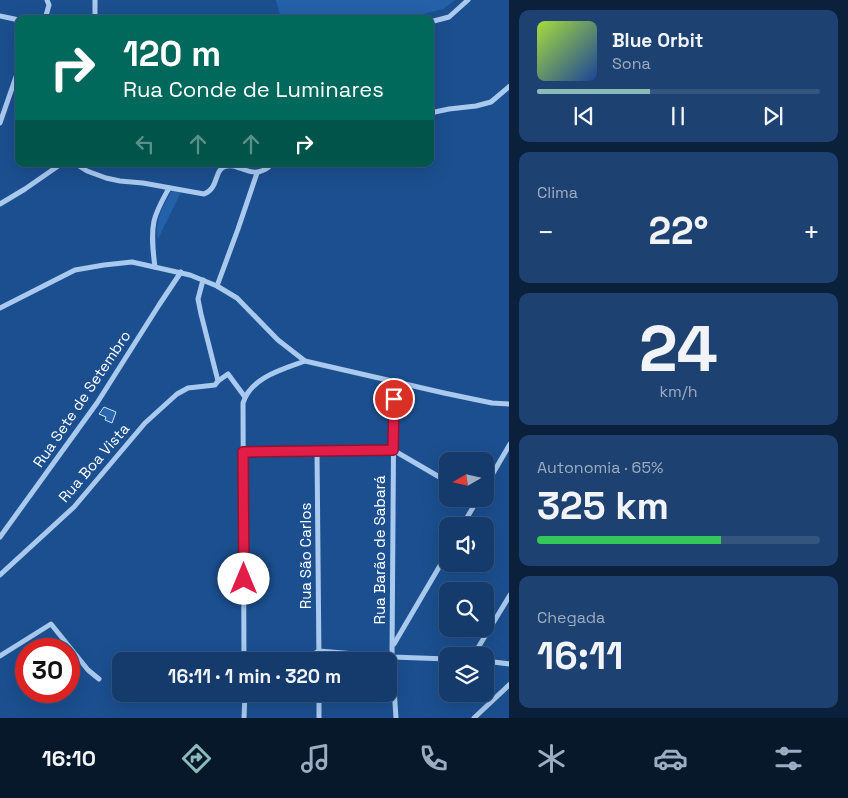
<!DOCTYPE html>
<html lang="pt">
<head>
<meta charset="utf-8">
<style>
  body { margin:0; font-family:"Space Grotesk",sans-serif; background:#1d4271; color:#f1f3f6; height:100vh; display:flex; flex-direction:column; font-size:19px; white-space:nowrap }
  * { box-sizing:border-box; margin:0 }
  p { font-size:16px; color:#9dadc1 }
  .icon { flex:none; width:28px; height:28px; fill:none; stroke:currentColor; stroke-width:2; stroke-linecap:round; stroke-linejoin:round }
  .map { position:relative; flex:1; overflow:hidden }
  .details { display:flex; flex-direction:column; gap:10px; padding:10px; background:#0b203b; width:339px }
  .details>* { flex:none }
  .hud { position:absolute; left:15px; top:15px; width:419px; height:152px; border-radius:10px; box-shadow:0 5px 20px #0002,0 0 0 1px #33557e; background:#00695c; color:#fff; overflow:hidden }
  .needle { width:32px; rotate:261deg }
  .controls { position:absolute; left:439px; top:452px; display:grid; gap:10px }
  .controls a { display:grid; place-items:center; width:55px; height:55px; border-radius:10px; background:#143b6b; box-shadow:0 5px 20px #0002,0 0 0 1px #33557e; font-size:25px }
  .speed { position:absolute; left:15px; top:638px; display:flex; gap:10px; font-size:25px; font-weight:700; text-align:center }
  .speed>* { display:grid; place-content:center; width:65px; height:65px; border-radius:50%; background:#143b6b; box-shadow:0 5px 20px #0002,0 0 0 1px #33557e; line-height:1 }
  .speed .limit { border:8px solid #d22; background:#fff; color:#111 }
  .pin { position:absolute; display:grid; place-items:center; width:42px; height:42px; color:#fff; margin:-21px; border:2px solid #fff; border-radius:50%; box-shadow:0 1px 5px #0007 }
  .me { position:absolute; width:55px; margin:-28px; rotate:0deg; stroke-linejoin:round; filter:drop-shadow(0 0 4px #0008) }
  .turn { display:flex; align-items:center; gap:18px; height:105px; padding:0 25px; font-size:22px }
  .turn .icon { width:65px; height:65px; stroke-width:2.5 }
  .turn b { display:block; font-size:35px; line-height:42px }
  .lanes { display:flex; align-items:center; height:48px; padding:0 25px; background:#0003; justify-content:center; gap:25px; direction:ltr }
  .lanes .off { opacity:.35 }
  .big { font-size:38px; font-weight:700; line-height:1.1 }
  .details .tile { flex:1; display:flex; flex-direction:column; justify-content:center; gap:8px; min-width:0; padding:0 18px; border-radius:10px; background:#1d4271 }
  .details .dial { align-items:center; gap:0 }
  .dial b { font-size:65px; line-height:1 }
  .song { display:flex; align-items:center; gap:15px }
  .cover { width:60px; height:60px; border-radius:8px; background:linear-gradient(135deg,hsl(80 70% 55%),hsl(220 70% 35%)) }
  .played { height:5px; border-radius:2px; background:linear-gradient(90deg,#8bbbb9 40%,#33557e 40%) }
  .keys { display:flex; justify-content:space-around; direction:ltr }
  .heat { display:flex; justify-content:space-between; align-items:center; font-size:28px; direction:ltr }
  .charge { height:8px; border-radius:4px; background:linear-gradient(90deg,#34c759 65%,#33557e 0) }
  .trip { position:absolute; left:112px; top:652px; width:285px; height:50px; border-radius:10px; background:#143b6b; box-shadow:0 5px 20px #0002,0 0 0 1px #33557e; font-weight:700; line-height:50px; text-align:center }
  .tab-bar { display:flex; height:80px; justify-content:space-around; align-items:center; background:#08182b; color:#9dadc1 }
  .tab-bar .icon { width:35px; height:35px }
  .tab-bar .selected { color:#8bbbb9 }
  .tab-bar b { font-size:22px; color:#f1f3f6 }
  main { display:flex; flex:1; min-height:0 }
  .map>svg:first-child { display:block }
  .green { fill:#2461a8 }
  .building { fill:#2a66ad; stroke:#cfe3fa }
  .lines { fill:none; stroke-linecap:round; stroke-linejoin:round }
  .minor { stroke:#a9c9ee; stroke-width:5 }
  .route-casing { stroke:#92132f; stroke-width:12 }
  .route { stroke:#e11d48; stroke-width:9 }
  .labels { text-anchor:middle; stroke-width:5; stroke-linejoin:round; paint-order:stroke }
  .street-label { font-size:15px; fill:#fff; stroke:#1b4f8f }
</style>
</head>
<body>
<main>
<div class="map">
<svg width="510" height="718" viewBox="0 0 510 718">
  <rect width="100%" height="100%" fill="#1b4f8f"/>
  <g class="green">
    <polygon points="276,0 455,0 443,9 403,19 281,19"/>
    <path d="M173 189 181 192 158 239C154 220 164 205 173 189Z"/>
  </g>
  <polygon class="building" points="104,407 116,412 112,423 105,420 106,417 99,414"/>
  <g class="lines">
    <g class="minor">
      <polyline points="95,0 95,19"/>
      <polyline points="0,16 19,20"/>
      <polyline points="45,19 49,5 47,0"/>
      <polyline points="430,22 449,17 468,0"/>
      <polyline points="430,113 449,109 476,106 491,102 510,86"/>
      <polyline points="0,123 19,68"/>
      <path d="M76 164 87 171 106 178 120 181 143 183 204 194C219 188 214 171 224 167 239 160 252 184 272 164"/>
      <polyline points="0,204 25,189 61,164"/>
      <path d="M155 267C153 252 151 236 154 221 157 209 163 199 169 188"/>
      <polyline points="203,280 198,299 201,314 218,381"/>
      <polyline points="217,286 238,229 257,173"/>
      <polyline points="0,308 75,270 104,265 132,262 190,275 217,286 237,298 278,340 305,361 444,393 492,403 510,404"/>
      <polyline points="394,382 392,657 396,718"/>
      <polyline points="317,451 319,661"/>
      <polyline points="243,452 393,450 448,482"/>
      <polyline points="485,487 510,444"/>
      <polyline points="462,526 478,499"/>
      <polyline points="0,537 97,403 159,305 181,272"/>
      <polyline points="0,575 74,507 145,423 177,394 188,388 215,385 218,381 228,374 245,397"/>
      <polyline points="394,644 448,552"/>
      <polyline points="0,656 51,624 88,670 99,679"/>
      <polyline points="473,656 510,595"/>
      <path d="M244 661 243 403C251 377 283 369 305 361"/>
      <polyline points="302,661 319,651 392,657 448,659"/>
      <polyline points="485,661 510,664"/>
      <polyline points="319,694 319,718"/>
      <polyline points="202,697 214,699 245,699 252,694"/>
      <polyline points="244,718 245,694"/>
      <polyline points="474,718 510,684"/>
    </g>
  </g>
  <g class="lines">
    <defs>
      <polyline id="route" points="244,579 243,452 393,450 394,399"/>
    </defs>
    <use href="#route" class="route-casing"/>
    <use href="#route" class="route"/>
  </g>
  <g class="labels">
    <g class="street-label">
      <text transform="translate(82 399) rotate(-56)" y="5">Rua Sete de Setembro</text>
      <text transform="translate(94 463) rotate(-49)" y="5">Rua Boa Vista</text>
      <text transform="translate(380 550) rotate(-90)" y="5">Rua Barão de Sabará</text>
      <text transform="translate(306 556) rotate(-90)" y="5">Rua São Carlos</text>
    </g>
  </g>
</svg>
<div class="controls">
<a><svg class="needle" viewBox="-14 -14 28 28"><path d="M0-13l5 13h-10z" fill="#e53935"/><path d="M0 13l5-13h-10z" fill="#9dadc1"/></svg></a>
<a><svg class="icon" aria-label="sound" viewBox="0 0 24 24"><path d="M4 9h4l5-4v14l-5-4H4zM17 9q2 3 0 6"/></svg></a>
<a><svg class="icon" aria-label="search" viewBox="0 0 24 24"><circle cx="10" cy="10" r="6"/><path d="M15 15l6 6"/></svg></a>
<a><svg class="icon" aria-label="layers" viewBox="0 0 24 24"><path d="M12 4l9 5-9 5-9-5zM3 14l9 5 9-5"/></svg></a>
</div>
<div class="speed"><div class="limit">30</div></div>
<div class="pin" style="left:394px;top:399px;background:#d93025"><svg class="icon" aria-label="arrive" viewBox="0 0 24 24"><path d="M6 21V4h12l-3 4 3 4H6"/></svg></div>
<svg class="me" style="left:244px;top:579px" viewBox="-20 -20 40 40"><circle r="19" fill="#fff"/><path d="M0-13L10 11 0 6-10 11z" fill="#e11d48"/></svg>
<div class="trip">16:11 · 1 min · 320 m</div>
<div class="hud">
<div class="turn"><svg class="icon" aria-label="right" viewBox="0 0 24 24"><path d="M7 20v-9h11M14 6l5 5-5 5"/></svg><div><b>120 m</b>Rua Conde de Luminares</div></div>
<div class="lanes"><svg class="icon off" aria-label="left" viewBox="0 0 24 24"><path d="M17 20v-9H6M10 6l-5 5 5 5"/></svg><svg class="icon off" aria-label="ahead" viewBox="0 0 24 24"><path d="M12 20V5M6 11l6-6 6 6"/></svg><svg class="icon off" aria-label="ahead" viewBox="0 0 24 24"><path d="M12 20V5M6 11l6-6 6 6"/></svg><svg class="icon" aria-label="right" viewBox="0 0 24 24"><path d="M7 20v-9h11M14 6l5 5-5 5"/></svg></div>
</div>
</div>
<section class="details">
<div class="tile">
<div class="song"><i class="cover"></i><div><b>Blue Orbit</b><p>Sona</p></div></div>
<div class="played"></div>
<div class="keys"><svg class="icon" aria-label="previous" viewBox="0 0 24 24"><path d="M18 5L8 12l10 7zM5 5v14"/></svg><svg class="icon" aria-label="pause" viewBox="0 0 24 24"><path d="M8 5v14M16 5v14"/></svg><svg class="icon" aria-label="next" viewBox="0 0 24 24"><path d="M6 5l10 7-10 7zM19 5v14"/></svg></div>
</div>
<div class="tile"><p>Clima</p>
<div class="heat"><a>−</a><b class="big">22°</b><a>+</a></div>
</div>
<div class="tile dial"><b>24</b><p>km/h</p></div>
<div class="tile"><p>Autonomia · 65%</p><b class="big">325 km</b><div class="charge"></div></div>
<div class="tile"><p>Chegada</p><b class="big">16:11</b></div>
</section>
</main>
<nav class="tab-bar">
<b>16:10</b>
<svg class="icon selected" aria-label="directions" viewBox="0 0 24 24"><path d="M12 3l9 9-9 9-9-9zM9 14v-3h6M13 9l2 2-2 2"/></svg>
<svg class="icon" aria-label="music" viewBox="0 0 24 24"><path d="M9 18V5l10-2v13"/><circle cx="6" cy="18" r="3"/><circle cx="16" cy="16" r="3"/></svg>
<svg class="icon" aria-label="phone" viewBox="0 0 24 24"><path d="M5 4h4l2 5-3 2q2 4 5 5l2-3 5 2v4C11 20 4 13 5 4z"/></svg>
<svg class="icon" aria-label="climate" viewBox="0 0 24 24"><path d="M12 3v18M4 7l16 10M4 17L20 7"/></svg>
<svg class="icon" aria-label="car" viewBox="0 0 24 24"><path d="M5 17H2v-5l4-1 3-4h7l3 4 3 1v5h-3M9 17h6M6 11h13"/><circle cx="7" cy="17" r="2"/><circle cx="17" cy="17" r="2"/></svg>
<svg class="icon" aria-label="filters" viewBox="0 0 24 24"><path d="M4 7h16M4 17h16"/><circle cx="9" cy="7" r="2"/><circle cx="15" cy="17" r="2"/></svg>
</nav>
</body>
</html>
